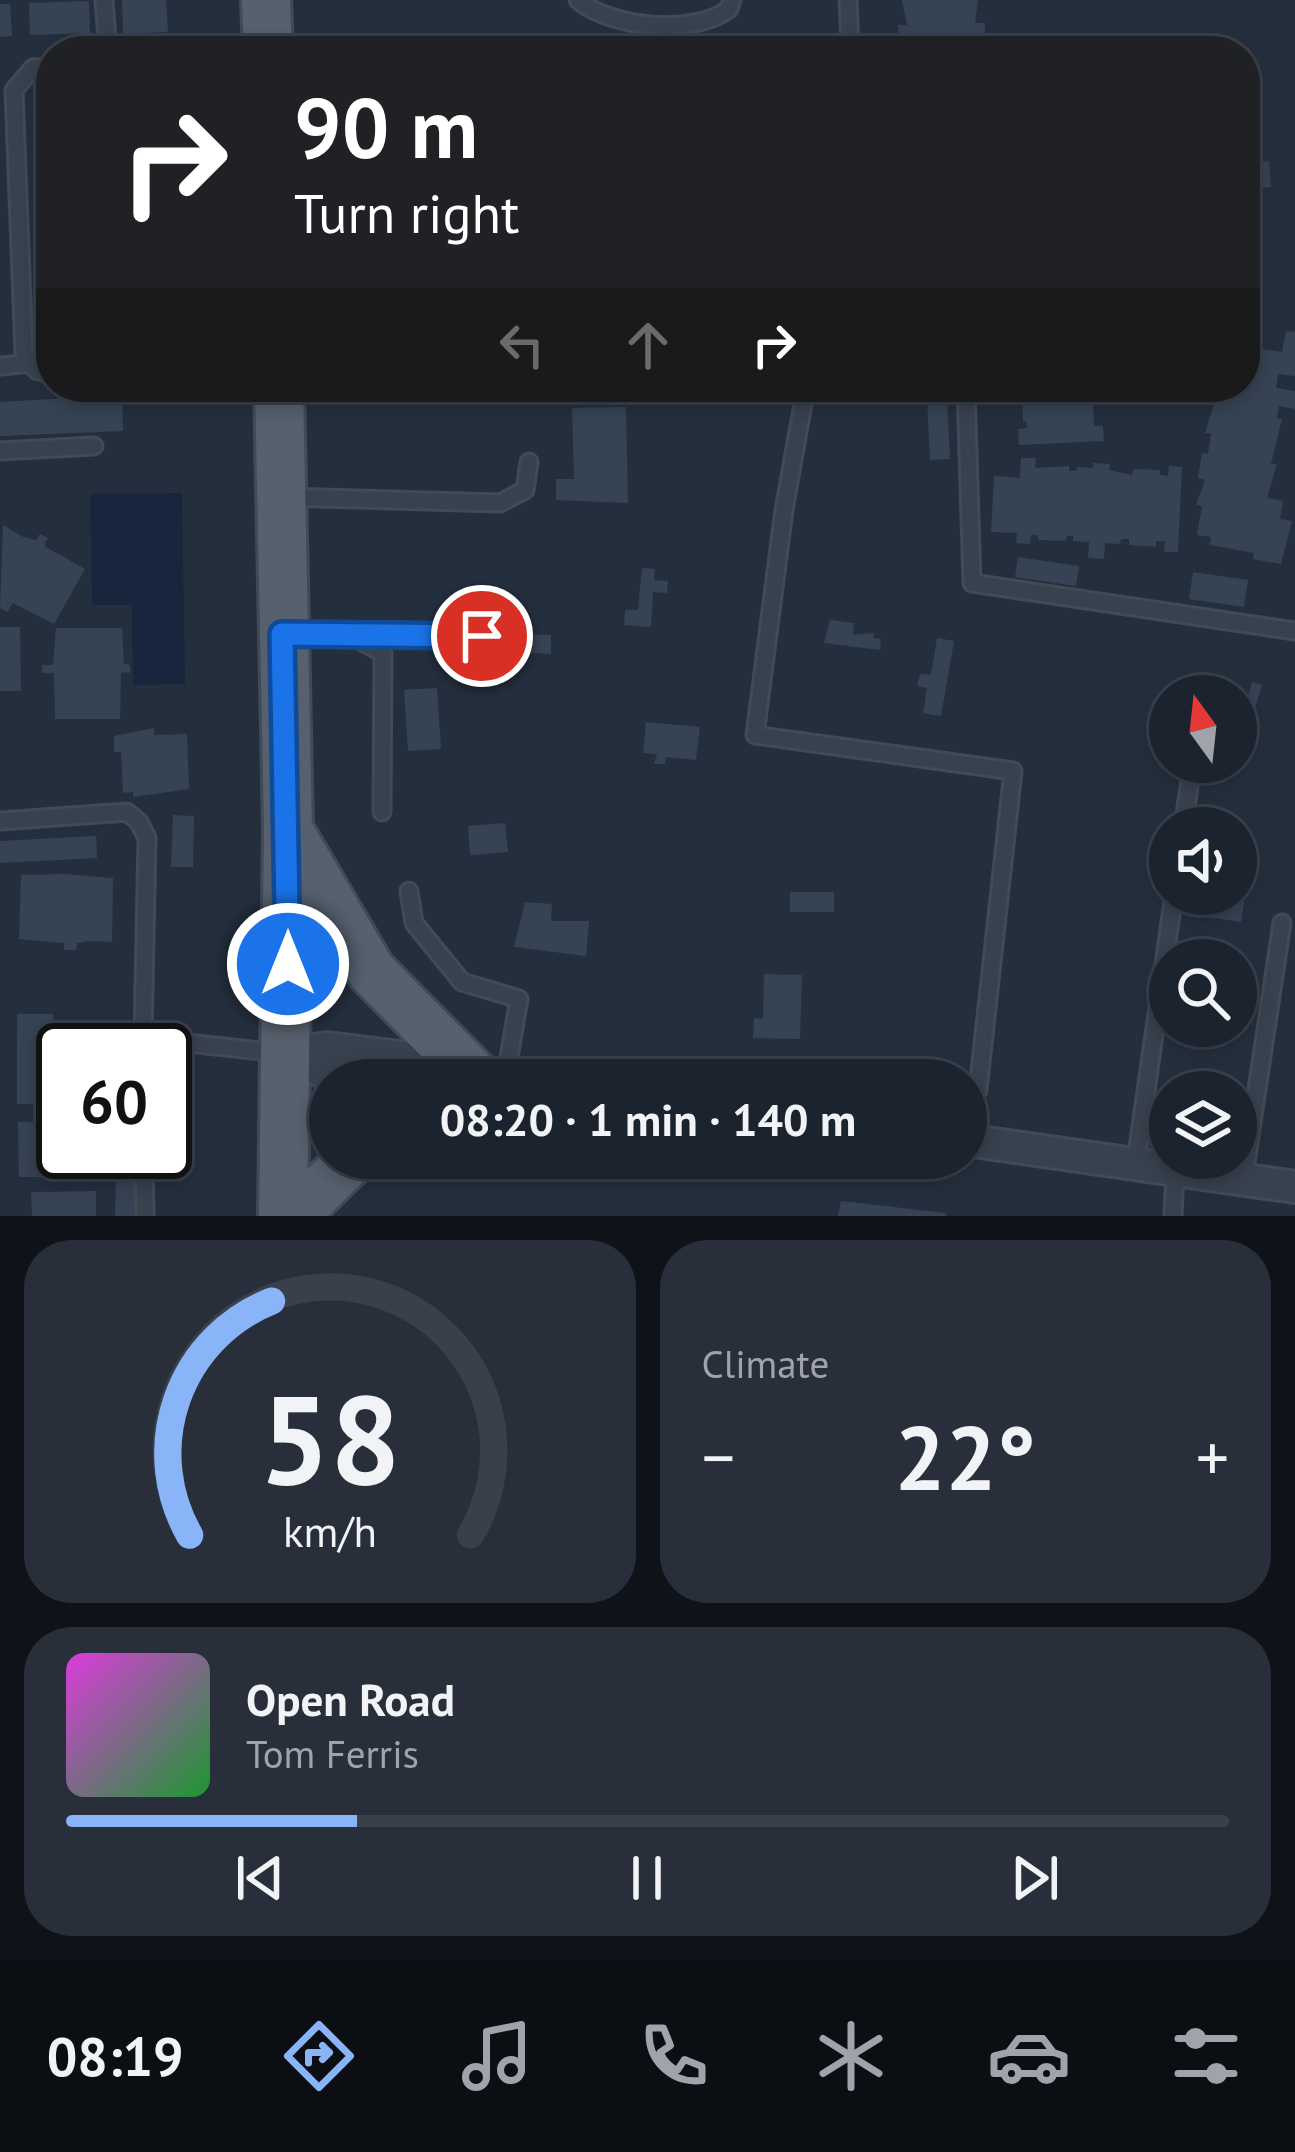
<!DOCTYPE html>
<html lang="en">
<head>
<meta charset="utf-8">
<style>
  body { margin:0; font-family:"PT Sans",sans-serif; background:#282f3a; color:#f1f3f6; height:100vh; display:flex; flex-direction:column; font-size:45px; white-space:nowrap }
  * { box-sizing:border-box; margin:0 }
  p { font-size:39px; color:#a0a4aa }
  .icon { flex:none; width:66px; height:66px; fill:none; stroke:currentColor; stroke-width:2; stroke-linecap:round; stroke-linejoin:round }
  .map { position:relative; height:1216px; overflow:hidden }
  .sheet { display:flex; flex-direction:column; gap:24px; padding:24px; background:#0f1319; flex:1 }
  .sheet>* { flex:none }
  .hud { position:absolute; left:36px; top:36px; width:1224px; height:366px; border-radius:48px; box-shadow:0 6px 18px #0003,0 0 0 3px #39404a; background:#202124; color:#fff; overflow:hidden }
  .needle { width:78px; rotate:345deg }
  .fabs { position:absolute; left:1149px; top:675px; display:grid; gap:24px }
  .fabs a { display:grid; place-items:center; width:108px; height:108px; border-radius:50%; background:#1b232e; box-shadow:0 6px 18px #0003,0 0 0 3px #39404a; font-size:60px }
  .speed { position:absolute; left:36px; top:1023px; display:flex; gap:24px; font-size:60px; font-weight:700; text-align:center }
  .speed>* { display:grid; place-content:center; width:156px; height:156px; border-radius:50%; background:#1b232e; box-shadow:0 6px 18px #0003,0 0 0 3px #39404a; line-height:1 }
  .speed .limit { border:6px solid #111; border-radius:18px; background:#fff; color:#111 }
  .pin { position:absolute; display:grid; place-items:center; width:102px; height:102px; color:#fff; margin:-51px; border:6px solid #fff; border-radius:50%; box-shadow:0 3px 12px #0007 }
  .me { position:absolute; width:132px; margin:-66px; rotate:0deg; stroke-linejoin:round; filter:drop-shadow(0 0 9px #0008) }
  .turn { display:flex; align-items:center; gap:42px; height:252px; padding:0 60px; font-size:54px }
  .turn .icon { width:156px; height:156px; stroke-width:2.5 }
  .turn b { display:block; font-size:84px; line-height:102px }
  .lanes { display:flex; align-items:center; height:114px; padding:0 60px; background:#0003; justify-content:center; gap:60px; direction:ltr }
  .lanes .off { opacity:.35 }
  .big { font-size:90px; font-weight:700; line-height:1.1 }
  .sheet .tile { flex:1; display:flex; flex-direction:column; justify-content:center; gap:18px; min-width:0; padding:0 42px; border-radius:48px; background:#282f3a }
  .sheet .dial { align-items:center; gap:0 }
  .dial svg { height:312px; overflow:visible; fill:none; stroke:#39404a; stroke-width:7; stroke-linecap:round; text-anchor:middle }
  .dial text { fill:#f1f3f6; stroke:none }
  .song { display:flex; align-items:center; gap:36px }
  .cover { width:144px; height:144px; border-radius:18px; background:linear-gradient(135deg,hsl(300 70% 55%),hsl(130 70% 35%)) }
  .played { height:12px; border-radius:6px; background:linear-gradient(90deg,#8ab4f8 25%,#39404a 25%) }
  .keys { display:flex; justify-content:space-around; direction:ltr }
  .heat { display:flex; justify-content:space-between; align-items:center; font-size:66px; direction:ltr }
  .sheet .tiles { flex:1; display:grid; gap:24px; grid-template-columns:1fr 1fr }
  .tile:last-child { grid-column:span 2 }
  .trip { position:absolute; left:309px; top:1059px; width:678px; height:120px; border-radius:60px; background:#1b232e; box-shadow:0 6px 18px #0003,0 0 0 3px #39404a; font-weight:700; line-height:120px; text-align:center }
  .tab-bar { display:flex; height:192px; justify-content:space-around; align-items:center; background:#0b0e12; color:#a0a4aa }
  .tab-bar .icon { width:84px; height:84px }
  .tab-bar .selected { color:#8ab4f8 }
  .tab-bar b { font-size:54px; color:#f1f3f6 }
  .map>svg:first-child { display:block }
  .water { fill:#17263c }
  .building { fill:#364354 }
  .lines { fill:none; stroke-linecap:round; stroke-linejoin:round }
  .service-casing { stroke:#414a57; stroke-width:21 }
  .minor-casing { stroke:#414a57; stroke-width:36 }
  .primary-casing { stroke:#414a57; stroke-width:54 }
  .service { stroke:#38414e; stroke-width:15 }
  .minor { stroke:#38414e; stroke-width:30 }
  .primary { stroke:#56606e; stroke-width:48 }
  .route-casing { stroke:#114b97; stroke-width:30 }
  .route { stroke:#1a73e8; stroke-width:21 }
</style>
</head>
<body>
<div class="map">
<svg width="1295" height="1216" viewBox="0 0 1295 1216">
  <rect width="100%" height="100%" fill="#242f3e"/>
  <polygon class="water" points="182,493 185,684 133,685 132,605 92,605 90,494"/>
  <g class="building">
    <polygon points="122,0 166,0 168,32 123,34"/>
    <polygon points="902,0 978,0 975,23 985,23 985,38 899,41 898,25 907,25"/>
    <polygon points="89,1 90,33 30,35 29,3"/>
    <polygon points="0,4 10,4 12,36 0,37"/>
    <polygon points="1077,39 1129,49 1129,51 1075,51"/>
    <polygon points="1256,156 1257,162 1269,161 1271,187 1250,189 1254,233 1245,234 1245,158"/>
    <polygon points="1286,331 1295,332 1295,376 1278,374 1276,388 1295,391 1295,409 1279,406 1277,418 1282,419 1271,464 1277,464 1267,498 1283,501 1280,519 1292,521 1281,564 1253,559 1254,553 1210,545 1211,537 1197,535 1202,506 1196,505 1205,480 1198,478 1202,453 1208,454 1211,433 1205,433 1216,397 1212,396 1213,387 1245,387 1245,346 1282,352"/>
    <polygon points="1027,387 1093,387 1094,426 1103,426 1104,441 1019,445 1018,429 1027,428 1027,422 1023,422 1022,393 1028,393"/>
    <polygon points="122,395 123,431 0,436 0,402"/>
    <polygon points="947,397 950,459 930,460 927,398"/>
    <polygon points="626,407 628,503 556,500 556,479 574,479 572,408"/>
    <polygon points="1021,458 1036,458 1035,468 1069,466 1069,471 1077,471 1077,467 1093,468 1093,463 1110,464 1109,470 1132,475 1133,469 1160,470 1160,475 1168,476 1169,466 1182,467 1178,552 1164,552 1165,541 1156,541 1156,547 1129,545 1129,539 1121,539 1120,544 1105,543 1104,559 1088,558 1089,542 1073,541 1073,536 1067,536 1066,541 1038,540 1038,535 1031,535 1030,544 1016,543 1017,533 991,532 994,476 1020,478"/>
    <polygon points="3,525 23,537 36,540 40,534 48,538 44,546 85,569 54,624 13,603 7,612 0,608"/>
    <polygon points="1018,557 1079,566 1076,586 1015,577"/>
    <polygon points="642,568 655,569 654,580 668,581 667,593 653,592 651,627 624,625 625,610 638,610"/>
    <polygon points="1193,572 1248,580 1244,607 1189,599"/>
    <polygon points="830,620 854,623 853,635 874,633 873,638 881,639 880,650 824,643"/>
    <polygon points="0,627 20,627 21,691 0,691"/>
    <polygon points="56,628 122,628 124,664 130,665 130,673 121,672 120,719 55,719 54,673 42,673 42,665 53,665"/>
    <polygon points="528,634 551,635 551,654 527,653"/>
    <polygon points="937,638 954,641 941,716 923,713 927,688 917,686 920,674 931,675"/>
    <polygon points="1252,682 1262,685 1247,735 1238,733"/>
    <polygon points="437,688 441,749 408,751 404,690"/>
    <polygon points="646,722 700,727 696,760 666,757 665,764 654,764 657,754 643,753"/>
    <polygon points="154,728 154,735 187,734 189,789 133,797 133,792 123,793 121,752 114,752 114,736"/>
    <polygon points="173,815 194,816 193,867 171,867"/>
    <polygon points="505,823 508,852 470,855 468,826"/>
    <polygon points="96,836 97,858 0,863 0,841"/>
    <polygon points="1236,863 1250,865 1241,922 1207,917 1211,894 1236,894"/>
    <polygon points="64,874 113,878 112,942 88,941 77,943 76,950 64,950 64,943 19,939 21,875"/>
    <rect x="790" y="892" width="44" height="20"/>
    <polygon points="525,902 552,904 551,921 589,921 586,956 514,947"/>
    <polygon points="764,974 802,975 800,1039 753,1038 754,1018 763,1019"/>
    <polygon points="17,1014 53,1014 53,1024 61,1024 62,1104 17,1104"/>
    <polygon points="43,1117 63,1122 63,1152 92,1152 92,1177 19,1177 18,1122 43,1122"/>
    <polygon points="116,1168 137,1169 136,1216 115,1216"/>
    <polygon points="96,1191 96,1216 32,1216 31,1192"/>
    <polygon points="841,1201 946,1213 946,1216 838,1216"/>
  </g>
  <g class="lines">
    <defs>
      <g id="service">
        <polyline points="104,0 108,51"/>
        <path d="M578 0C611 28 694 36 729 9L732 0"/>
        <polyline points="848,0 850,46 883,51"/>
        <polyline points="51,67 33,68 14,90 24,354 36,370 51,374"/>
        <polyline points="0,366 31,363"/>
        <polyline points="806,387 784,510 755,735 1013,771 978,1090"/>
        <polyline points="966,387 972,583 1295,631"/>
        <polyline points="0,451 94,446"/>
        <polyline points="284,497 500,503 525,490 529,462"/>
        <polyline points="291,634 353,637 383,653 382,812"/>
        <polyline points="356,637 482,636"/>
        <polyline points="0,821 127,812 139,822 147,838 143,1038 279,1053"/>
        <polyline points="1183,828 1190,780"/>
        <polyline points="409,891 414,923 462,982 519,999 505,1080"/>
        <polyline points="144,1152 145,1216"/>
        <polyline points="1136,1162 1174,894"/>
        <polyline points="1244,1176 1282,923"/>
        <polyline points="1173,1216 1175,1170"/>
      </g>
      <g id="minor">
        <polyline points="143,1050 143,1038"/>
        <polyline points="288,1054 327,1048 448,1063 462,1071"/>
        <polyline points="288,1054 321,1071 382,1080"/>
        <polyline points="966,1140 1295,1187"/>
      </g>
      <g id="primary">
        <polyline points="266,0 268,51"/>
        <polyline points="279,387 288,829 283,1216"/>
        <polyline points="290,833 371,971 479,1080"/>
        <polyline points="294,1216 353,1158"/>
      </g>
    </defs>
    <use href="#service" class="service-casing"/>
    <use href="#minor" class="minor-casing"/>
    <use href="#primary" class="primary-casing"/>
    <use href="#service" class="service"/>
    <use href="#minor" class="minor"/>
    <use href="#primary" class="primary"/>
  </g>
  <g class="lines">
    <defs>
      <polyline id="route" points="288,964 282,634 482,636"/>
    </defs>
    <use href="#route" class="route-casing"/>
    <use href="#route" class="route"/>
  </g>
</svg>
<div class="fabs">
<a><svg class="needle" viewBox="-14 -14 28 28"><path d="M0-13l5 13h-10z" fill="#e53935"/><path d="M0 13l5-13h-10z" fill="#a0a4aa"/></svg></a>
<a><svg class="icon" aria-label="sound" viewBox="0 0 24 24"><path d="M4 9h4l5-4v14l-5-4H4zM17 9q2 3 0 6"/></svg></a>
<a><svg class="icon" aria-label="search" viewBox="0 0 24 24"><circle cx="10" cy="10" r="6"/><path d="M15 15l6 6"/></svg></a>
<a><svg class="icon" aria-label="layers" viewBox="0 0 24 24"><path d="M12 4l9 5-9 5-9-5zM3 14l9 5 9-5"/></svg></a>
</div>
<div class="speed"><div class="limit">60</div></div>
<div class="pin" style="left:482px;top:636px;background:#d93025"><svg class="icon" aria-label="arrive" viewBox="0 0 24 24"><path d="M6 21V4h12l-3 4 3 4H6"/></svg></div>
<svg class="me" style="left:288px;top:964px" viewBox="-20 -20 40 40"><circle r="17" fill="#1a73e8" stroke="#fff" stroke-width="3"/><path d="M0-11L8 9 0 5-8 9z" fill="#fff"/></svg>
<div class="trip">08:20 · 1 min · 140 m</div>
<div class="hud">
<div class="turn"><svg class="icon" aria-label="right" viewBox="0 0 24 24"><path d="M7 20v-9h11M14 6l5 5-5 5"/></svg><div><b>90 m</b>Turn right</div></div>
<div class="lanes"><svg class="icon off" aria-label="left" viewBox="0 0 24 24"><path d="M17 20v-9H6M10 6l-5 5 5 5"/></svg><svg class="icon off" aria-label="ahead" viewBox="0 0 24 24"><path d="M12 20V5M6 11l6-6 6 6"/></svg><svg class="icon" aria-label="right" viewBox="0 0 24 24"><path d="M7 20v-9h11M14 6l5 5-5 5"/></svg></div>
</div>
</div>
<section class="sheet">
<div class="tiles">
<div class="tile dial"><svg viewBox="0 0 100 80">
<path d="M14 69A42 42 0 1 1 86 69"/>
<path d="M14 69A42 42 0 0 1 35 9" stroke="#8ab4f8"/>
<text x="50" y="56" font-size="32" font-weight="700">58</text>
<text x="50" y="72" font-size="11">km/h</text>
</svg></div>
<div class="tile"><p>Climate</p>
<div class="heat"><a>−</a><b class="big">22°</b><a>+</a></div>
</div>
<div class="tile">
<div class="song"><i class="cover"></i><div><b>Open Road</b><p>Tom Ferris</p></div></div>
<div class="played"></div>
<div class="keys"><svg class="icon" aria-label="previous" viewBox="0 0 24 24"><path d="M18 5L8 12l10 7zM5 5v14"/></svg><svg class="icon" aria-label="pause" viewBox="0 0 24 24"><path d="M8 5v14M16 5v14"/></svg><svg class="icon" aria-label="next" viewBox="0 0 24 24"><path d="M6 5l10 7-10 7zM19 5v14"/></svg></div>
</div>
</div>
</section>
<nav class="tab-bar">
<b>08:19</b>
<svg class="icon selected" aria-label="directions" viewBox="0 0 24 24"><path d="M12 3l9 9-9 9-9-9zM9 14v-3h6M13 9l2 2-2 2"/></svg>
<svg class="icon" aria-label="music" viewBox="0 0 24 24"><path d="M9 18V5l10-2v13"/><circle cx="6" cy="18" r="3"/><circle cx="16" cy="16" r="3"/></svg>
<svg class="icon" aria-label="phone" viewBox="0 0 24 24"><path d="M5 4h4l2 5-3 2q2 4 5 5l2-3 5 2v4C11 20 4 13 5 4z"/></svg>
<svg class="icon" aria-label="climate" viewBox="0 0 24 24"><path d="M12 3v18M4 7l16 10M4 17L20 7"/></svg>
<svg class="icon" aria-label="car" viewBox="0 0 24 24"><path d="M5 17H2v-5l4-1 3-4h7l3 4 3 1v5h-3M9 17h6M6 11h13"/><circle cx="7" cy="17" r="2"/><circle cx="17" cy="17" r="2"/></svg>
<svg class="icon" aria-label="filters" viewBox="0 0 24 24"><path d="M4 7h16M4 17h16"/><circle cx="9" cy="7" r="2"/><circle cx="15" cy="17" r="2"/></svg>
</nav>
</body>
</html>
